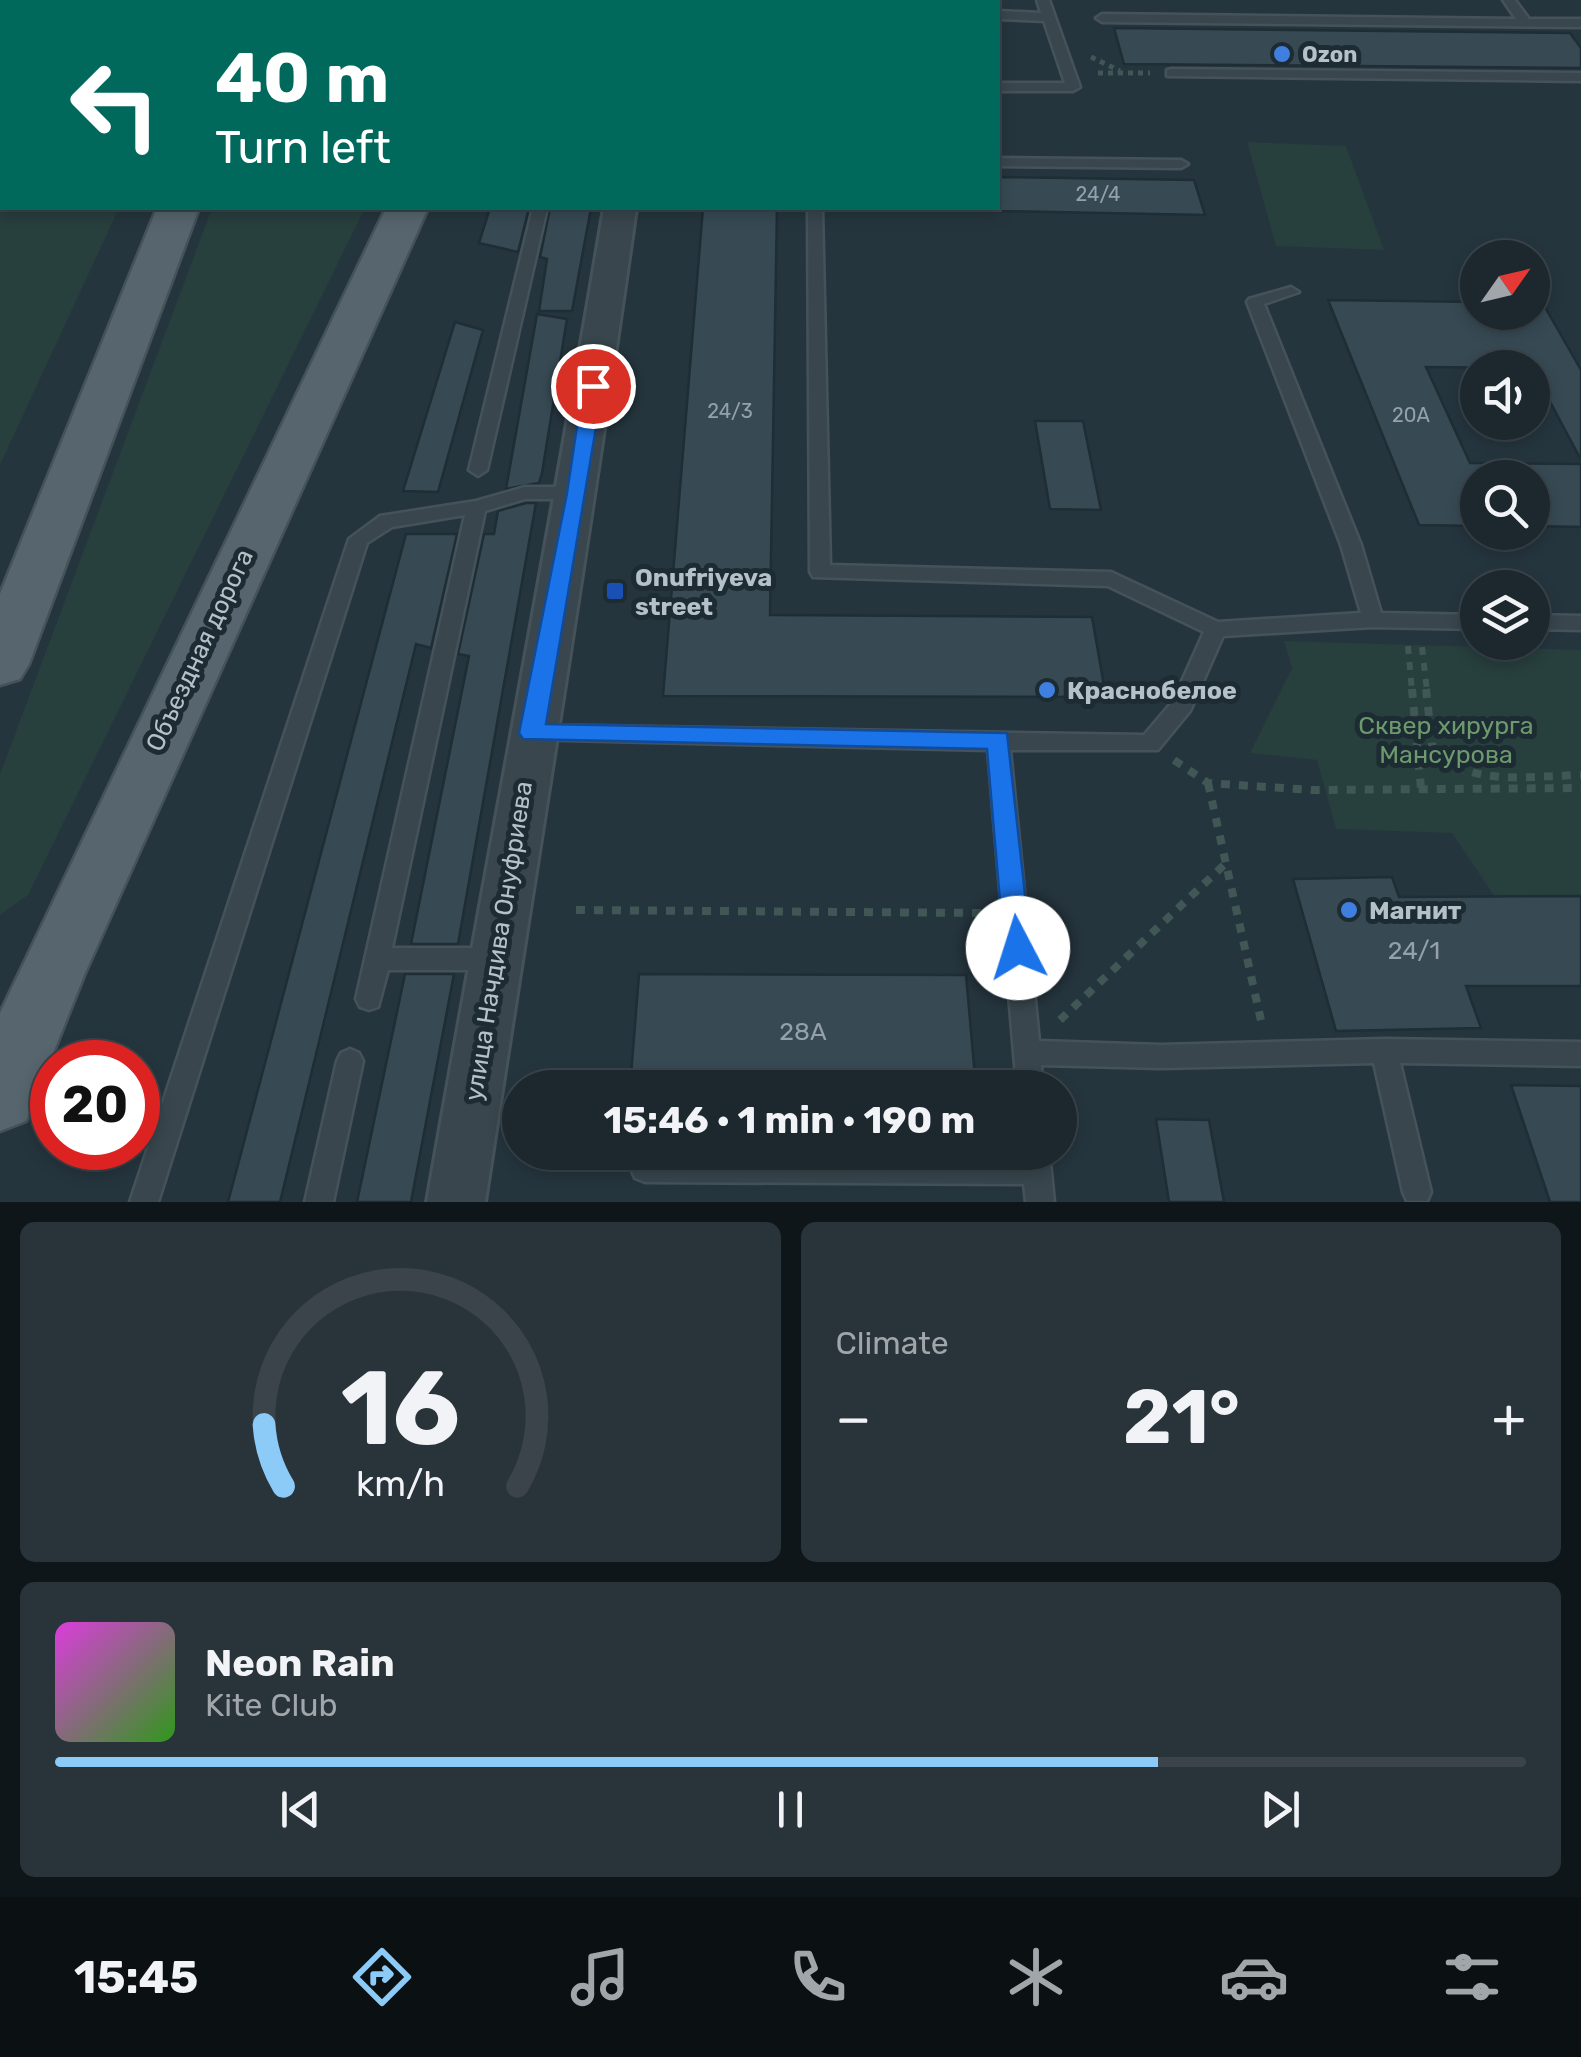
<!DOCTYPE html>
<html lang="en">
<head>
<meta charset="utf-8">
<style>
  body { margin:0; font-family:Rubik,sans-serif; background:#29343a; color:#f1f3f6; height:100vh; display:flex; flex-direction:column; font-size:38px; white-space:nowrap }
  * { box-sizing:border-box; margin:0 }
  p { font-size:32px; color:#a0a6aa }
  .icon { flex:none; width:55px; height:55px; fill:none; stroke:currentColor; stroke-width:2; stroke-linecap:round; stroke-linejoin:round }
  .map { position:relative; height:1202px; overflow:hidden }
  .panel { display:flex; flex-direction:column; gap:20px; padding:20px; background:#0f1619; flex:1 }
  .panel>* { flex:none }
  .top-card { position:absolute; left:0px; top:0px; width:1000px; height:210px; box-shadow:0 5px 15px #0003,0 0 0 2px #3a444a; background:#00695c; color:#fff; overflow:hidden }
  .needle { width:65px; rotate:56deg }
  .fabs { position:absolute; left:1460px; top:240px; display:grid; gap:20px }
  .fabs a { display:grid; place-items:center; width:90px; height:90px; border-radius:50%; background:#1c282e; box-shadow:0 5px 15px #0003,0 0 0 2px #3a444a; font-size:50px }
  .speed { position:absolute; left:30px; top:1040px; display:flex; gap:20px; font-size:50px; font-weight:700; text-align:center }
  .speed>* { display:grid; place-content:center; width:130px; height:130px; border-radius:50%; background:#1c282e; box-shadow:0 5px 15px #0003,0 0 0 2px #3a444a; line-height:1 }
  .speed .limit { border:15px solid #d22; background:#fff; color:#111 }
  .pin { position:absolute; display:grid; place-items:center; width:85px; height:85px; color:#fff; margin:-42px; border:5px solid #fff; border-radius:50%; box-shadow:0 2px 10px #0007 }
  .me { position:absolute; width:110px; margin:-55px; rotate:355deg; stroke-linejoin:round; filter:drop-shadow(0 0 8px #0008) }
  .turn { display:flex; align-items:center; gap:35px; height:210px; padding:0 50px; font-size:45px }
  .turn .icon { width:130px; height:130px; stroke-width:2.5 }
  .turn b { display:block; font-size:70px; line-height:85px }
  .big { font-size:75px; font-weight:700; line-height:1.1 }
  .panel .widget { flex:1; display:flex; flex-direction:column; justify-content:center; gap:15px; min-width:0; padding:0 35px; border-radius:15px; background:#29343a }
  .panel .dial { align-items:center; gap:0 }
  .dial svg { height:260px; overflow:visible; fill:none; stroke:#3a444a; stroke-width:7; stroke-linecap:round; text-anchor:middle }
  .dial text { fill:#f1f3f6; stroke:none }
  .song { display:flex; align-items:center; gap:30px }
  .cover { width:120px; height:120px; border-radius:15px; background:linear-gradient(135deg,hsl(300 70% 55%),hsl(110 70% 35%)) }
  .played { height:10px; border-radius:5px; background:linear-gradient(90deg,#8ccaf7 75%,#3a444a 75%) }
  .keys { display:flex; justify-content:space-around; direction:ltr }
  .heat { display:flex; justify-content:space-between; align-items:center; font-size:55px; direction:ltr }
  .panel .tiles { flex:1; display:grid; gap:20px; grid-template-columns:1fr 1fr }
  .widget:last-child { grid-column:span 2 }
  .trip { position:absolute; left:502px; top:1070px; width:575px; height:100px; border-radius:50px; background:#1c282e; box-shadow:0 5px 15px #0003,0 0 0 2px #3a444a; font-weight:700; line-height:100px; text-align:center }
  .menu { display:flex; height:160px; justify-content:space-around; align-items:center; background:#0b1012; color:#a0a6aa }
  .menu .icon { width:70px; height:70px }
  .menu .current { color:#8ccaf7 }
  .menu b { font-size:45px; color:#f1f3f6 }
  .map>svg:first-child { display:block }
  .green { fill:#273f3d }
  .building { fill:#374a54; stroke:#1f2d35; stroke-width:2.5 }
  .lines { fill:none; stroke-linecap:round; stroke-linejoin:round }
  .service-casing { stroke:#45525a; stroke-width:5 }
  .minor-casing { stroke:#45525a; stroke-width:6 }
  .primary-casing { stroke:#45525a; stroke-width:5 }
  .path-far2 { stroke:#405755; stroke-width:5; stroke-dasharray:5 5; stroke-linecap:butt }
  .path-far1 { stroke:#405755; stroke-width:6; stroke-dasharray:8 8; stroke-linecap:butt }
  .path { stroke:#405755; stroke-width:8; stroke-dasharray:9 9; stroke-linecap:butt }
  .service { fill:#39464e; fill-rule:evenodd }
  .minor { fill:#39464e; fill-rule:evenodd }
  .primary { fill:#57656e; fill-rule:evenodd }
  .route { fill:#1a73e8; stroke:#114b97; stroke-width:2.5 }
  .shop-dot { fill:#3f7fe0; stroke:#1d2b33; stroke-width:4 }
  .transit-dot { fill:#1a4fb4; stroke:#1d2b33; stroke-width:4 }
  .labels { text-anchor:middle; stroke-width:10; stroke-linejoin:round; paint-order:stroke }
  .number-label { font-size:20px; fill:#94a1aa }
  .far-poi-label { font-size:22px; font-weight:bold; fill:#b5c1c9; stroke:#1d2b33; text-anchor:start }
  .poi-label { font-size:25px; font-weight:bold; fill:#b5c1c9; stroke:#1d2b33; text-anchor:start }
  .street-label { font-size:25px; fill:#b5c1c9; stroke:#1d2b33 }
  .park-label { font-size:25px; fill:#6c9a6e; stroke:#1d2b33 }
  .near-number-label { font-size:25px; fill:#94a1aa }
</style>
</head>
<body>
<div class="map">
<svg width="1581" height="1202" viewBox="0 0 1581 1202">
  <rect width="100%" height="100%" fill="#25353e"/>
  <g class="green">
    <polygon points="0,0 215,0 2,2 2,208 119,208 0,465"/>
    <polygon points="1247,142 1346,146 1384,250 1276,246"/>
    <polygon points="212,208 365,208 28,895 0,915 0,774"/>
    <polygon points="1284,641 1581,650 1581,896 1495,897 1452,833 1336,829 1317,760 1250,753 1292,668"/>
  </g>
  <g class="building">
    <polygon points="1114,28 1570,33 1581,48 1581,68 1124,64"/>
    <polygon points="998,177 1194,180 1205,215 998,211"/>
    <polygon points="490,208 529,208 518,252 479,243"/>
    <polygon points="550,208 591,208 572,311 539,311 547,259 540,257"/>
    <polygon points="703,208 777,208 770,615 1092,617 1106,697 663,696"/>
    <polygon points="1328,300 1478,302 1478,312 1532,312 1532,302 1542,302 1581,370 1581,460 1532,368 1426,367 1470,463 1581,464 1581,527 1532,526 1532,478 1478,478 1478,526 1419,525"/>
    <polygon points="537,314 567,319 542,473 539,483 506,489"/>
    <polygon points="455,322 483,330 438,492 403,491"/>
    <polygon points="1035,421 1083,421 1101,510 1050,509"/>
    <polygon points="526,503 536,503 458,944 411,944 469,656 458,654 484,534 494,534 498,511"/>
    <polygon points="406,534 457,534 431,648 416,644 280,1202 228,1202"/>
    <polygon points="1392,877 1399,897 1581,896 1581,986 1466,986 1481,1028 1336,1031 1293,879"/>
    <polygon points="405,974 454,974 411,1202 357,1202"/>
    <polygon points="639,974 966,975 976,1088 630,1088"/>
    <polygon points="1511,1085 1581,1086 1581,1202 1550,1202"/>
    <polygon points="1156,1119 1209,1120 1224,1202 1169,1202"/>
  </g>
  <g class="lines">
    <defs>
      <g id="service">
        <polygon points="457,0 470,0 471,2 459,2"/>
        <rect x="849" y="0" width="12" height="2"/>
        <rect x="955" y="0" width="12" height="2"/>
        <polygon points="1037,0 1049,0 1080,87 1073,91 998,91 998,83 1065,83 1044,21 998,19 998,11 1041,13"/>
        <polygon points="1503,0 1515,0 1529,19 1581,19 1581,27 1102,22 1096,18 1102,14 1516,19"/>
        <polygon points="1172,69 1581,73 1581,81 1167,76 1167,70"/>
        <polygon points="998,158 1181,160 1188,164 1181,168 998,166"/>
        <polygon points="533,208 547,208 487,470 478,476 469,470"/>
        <polygon points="808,208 822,208 830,565 1111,572 1218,622 1361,613 1341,545 1247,302 1249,299 1291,287 1299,292 1264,304 1361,545 1381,613 1478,615 1478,629 1373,627 1223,636 1190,711 1158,750 1010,750 1039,1041 1161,1045 1384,1039 1581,1042 1581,1066 1400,1063 1431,1192 1427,1201 1407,1201 1403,1192 1374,1063 1161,1068 1041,1065 1043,1088 1017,1088 988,750 525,739 522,733 525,727 533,725 1144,735 1173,701 1204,632 1108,586 813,577 810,572"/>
        <polygon points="525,487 577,487 586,493 577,499 525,499 485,511 392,948 495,948 504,951 507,959 504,967 495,970 388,970 378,1007 369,1010 360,1007 356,999 465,515 392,527 367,543 158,1202 130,1202 349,539 380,516 476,501"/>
        <polygon points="1532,615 1581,616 1581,630 1532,629"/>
        <polygon points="350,1049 359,1053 363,1061 333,1202 305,1202 337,1061 341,1053"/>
        <polygon points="1022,1152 1049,1152 1054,1202 1026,1202 1024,1184 645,1182 635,1178 631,1169 635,1160 645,1156 1022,1158"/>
      </g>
      <g id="minor">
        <rect x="649" y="0" width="26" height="2"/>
        <path d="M604 208H636C590 540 535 870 485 1202H427C485 870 549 540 604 208Z"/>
      </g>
      <g id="primary">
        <polygon points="157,208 199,208 29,664 20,679 0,685 0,594"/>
        <polygon points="386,208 428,208 85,973 26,1121 0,1131 0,1013"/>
      </g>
    </defs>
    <use href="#service" class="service-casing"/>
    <use href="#minor" class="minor-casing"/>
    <use href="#primary" class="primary-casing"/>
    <g class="path-far2">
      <polyline points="1091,57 1120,71"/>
      <polyline points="1098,73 1150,73"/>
    </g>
    <g class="path-far1">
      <polyline points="1408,646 1412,691"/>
      <polyline points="1422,647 1427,691"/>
    </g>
    <g class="path">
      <polyline points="1412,689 1421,789"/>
      <path d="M1426 689 1433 752C1476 787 1527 776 1581 775"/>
      <polyline points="1174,760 1208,783 1312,790 1581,788"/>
      <polyline points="1208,783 1262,1025"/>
      <polyline points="576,910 985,913"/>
      <polyline points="1060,1020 1225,864"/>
    </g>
    <use href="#service" class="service"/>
    <use href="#minor" class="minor"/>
    <use href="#primary" class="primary"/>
  </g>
  <polygon class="route" points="593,380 603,386 546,724 1007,733 1031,948 1027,956 1018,960 1008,956 1004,948 987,749 523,739 519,733 567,493 583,386"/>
  <g class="shop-dot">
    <circle cx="1282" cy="54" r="10"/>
    <circle cx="1047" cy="690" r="10"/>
    <circle cx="1349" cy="910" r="10"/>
  </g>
  <rect class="transit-dot" x="605" y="581" width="20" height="20" rx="5"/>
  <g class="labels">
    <g class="number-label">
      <text x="1098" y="201">24/4</text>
      <text x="730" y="418">24/3</text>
      <text x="1411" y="422">20А</text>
    </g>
    <g class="far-poi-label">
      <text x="1302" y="62">Ozon</text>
    </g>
    <g class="poi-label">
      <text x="635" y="586">Onufriyeva<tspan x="635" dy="29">street</tspan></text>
      <text x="1067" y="699">Краснобелое</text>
      <text x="1369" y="919">Магнит</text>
    </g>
    <g class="street-label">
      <text transform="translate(199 650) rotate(-65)" y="9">Объездная дорога</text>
      <text transform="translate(498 941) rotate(-81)" y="9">улица Начдива Онуфриева</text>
    </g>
    <g class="park-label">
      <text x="1446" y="734">Сквер хирурга<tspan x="1446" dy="29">Мансурова</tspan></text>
    </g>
    <g class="near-number-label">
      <text x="1414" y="959">24/1</text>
      <text x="803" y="1040">28А</text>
    </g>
  </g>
</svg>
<div class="fabs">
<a><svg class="needle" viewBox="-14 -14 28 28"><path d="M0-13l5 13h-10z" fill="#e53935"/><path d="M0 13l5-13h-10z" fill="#a0a6aa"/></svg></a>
<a><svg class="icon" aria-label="sound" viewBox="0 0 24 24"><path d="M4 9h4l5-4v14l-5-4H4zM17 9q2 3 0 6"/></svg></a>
<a><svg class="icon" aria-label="search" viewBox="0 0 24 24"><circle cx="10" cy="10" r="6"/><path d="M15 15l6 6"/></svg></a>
<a><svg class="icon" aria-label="layers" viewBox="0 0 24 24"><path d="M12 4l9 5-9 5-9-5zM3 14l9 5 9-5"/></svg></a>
</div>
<div class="speed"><div class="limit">20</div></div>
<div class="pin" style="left:593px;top:386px;background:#d93025"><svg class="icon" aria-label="arrive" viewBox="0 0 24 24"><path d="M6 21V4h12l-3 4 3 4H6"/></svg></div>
<svg class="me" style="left:1018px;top:948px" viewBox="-20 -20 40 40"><circle r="19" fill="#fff"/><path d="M0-13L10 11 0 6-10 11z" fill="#1a73e8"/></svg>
<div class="trip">15:46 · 1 min · 190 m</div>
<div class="top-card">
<div class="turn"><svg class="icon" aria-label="left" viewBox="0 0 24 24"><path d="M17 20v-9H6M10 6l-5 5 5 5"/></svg><div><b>40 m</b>Turn left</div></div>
</div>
</div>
<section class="panel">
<div class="tiles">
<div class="widget dial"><svg viewBox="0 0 100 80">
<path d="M14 69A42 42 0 1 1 86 69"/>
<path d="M14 69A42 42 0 0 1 8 50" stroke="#8ccaf7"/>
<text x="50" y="56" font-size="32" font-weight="700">16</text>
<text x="50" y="72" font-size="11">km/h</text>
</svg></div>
<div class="widget"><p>Climate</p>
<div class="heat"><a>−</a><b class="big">21°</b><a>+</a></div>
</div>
<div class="widget">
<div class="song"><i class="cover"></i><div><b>Neon Rain</b><p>Kite Club</p></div></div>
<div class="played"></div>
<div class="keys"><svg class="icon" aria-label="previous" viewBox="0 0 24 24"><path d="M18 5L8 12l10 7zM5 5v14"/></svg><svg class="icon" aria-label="pause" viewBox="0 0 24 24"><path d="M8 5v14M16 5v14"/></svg><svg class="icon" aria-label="next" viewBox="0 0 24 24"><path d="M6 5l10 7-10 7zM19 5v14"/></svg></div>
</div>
</div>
</section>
<nav class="menu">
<b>15:45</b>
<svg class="icon current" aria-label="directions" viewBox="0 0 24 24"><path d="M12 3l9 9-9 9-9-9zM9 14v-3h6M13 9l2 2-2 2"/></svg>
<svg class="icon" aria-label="music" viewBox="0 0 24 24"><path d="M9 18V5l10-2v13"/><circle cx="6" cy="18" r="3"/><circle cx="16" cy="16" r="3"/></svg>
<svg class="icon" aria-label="phone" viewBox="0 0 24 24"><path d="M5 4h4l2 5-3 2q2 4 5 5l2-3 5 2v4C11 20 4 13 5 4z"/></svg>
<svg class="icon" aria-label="climate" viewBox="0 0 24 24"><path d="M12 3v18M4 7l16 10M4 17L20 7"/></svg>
<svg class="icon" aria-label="car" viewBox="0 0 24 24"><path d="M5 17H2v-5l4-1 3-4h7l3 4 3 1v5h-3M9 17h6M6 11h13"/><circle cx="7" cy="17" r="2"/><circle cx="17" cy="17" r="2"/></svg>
<svg class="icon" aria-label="filters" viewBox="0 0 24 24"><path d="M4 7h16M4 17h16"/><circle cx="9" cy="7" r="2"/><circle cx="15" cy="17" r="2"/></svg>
</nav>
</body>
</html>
